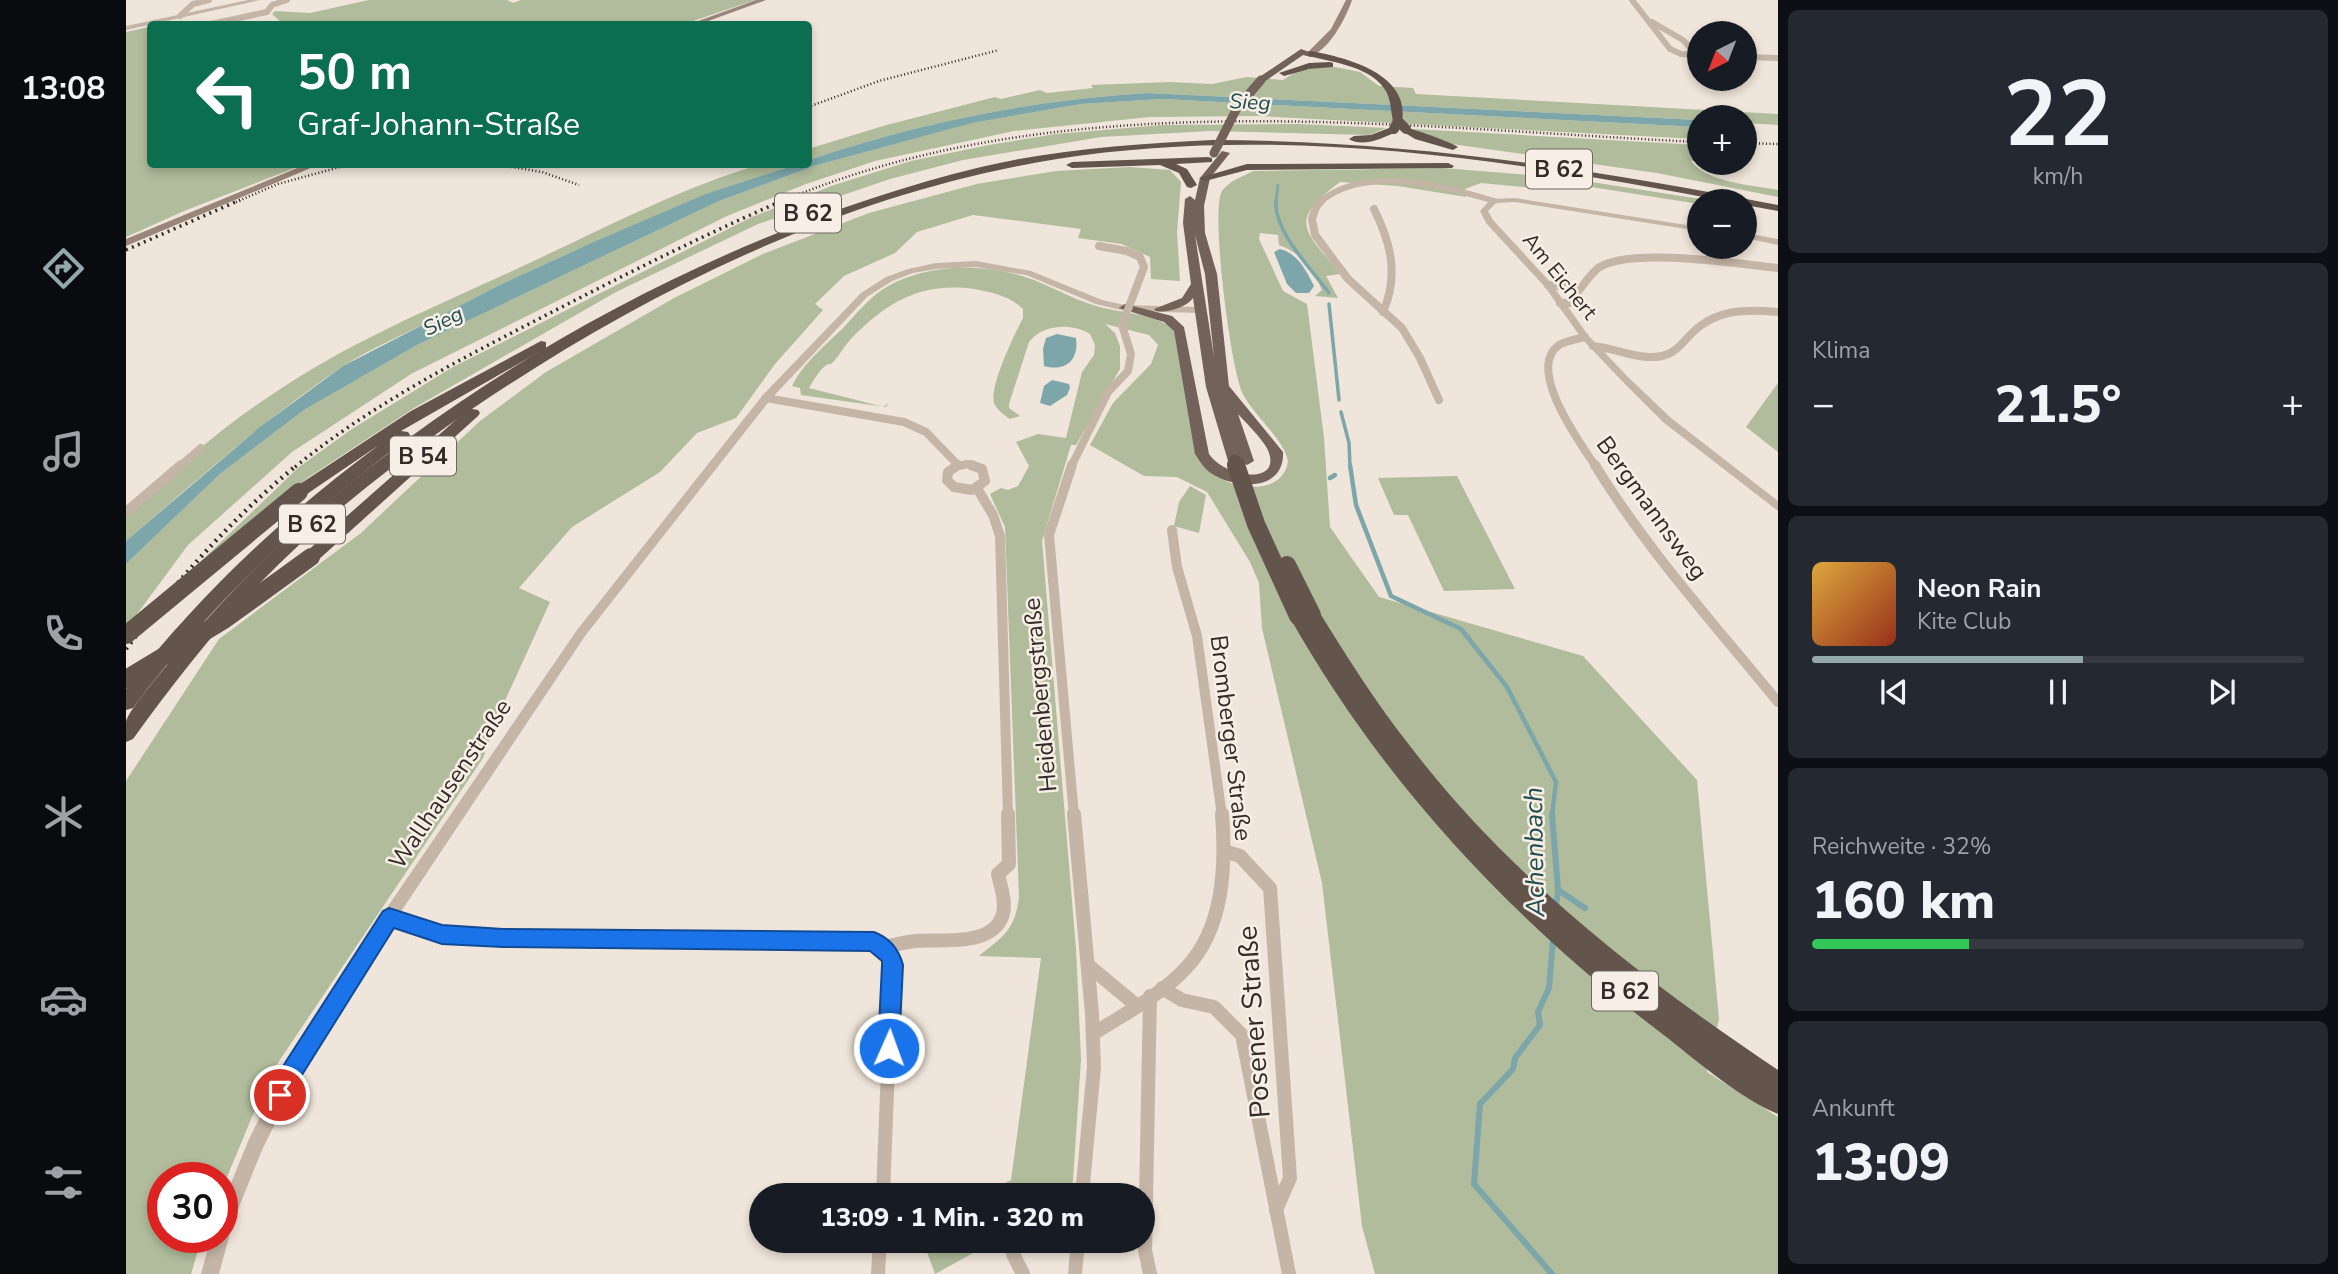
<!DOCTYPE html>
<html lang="de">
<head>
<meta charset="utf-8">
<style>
  body { margin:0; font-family:"Nunito Sans",sans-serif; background:#242831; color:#f1f3f6; height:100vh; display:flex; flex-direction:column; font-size:26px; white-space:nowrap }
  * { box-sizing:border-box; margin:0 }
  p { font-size:23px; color:#9ea1a6 }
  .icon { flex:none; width:38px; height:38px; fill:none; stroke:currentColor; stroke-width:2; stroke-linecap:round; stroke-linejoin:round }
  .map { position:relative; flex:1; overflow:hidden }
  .panel { display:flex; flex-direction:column; gap:10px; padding:10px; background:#0d0f14; width:560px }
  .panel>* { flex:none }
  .hud { position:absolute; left:21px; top:21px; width:665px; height:147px; border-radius:7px; box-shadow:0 4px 10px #0003; background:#0b6e4f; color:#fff; overflow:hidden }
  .needle { width:46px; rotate:222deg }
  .tools { position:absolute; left:1561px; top:21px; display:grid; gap:14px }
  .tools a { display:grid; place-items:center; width:70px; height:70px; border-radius:50%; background:#171b24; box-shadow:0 4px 10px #0003; font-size:35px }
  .speed { position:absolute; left:21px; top:1162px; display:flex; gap:14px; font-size:35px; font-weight:700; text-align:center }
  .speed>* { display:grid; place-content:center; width:91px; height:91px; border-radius:50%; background:#171b24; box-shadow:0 4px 10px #0003; line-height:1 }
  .speed .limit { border:10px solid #d22; background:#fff; color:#111 }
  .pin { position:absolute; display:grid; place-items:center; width:60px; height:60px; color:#fff; margin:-30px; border:4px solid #fff; border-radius:50%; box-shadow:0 2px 7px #0007 }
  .me { position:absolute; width:77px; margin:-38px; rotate:2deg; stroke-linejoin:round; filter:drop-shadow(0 0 5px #0008) }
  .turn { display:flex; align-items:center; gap:24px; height:147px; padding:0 35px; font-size:32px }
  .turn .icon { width:91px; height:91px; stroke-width:2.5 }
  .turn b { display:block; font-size:49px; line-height:60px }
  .big { font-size:52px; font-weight:800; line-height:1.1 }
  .panel .widget { flex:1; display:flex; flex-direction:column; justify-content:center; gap:10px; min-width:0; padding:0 24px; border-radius:10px; background:#242831 }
  .panel .dial { align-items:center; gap:0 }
  .dial b { font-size:91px; line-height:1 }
  .song { display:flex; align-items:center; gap:21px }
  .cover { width:84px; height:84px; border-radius:10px; background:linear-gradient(135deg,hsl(40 70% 55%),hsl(10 70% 35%)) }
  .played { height:7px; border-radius:4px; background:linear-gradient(90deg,#93a8ab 55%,#363941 55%) }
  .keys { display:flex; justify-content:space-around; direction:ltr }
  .heat { display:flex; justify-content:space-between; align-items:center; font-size:38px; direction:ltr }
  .charge { height:10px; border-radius:5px; background:linear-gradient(90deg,#34c759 32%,#363941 0) }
  .trip { position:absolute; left:623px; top:1183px; width:406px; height:70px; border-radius:35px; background:#171b24; box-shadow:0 4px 10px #0003; font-weight:800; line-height:70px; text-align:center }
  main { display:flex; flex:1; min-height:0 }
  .dock { display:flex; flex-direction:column; width:126px; justify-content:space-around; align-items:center; background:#090b0e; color:#9ea1a6 }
  .dock .icon { width:49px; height:49px }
  .dock .active { color:#93a8ab }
  .dock b { font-size:32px; color:#f1f3f6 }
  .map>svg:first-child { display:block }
  .green { fill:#b0bc9b }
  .water { fill:#7ca6a9 }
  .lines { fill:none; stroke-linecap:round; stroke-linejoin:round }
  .stream-far3 { stroke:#7ca6a9; stroke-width:2.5 }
  .stream-far2 { stroke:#7ca6a9; stroke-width:3.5 }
  .stream-far1 { stroke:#7ca6a9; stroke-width:4.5 }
  .stream { stroke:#7ca6a9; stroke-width:6 }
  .minor-far3 { stroke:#c5b5a7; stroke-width:6 }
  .minor-far2 { stroke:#c5b5a7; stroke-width:8 }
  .minor-far1 { stroke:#c5b5a7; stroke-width:10 }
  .minor { stroke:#c5b5a7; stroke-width:14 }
  .tertiary { fill:#c5b5a7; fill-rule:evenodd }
  .secondary { fill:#998579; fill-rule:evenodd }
  .primary { fill:#736259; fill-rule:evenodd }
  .trunk { fill:#63544c; fill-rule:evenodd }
  .rail-far2 { stroke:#322b27; stroke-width:2.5; stroke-dasharray:1 2.5; stroke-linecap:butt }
  .rail-far1 { stroke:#322b27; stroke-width:3.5; stroke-dasharray:2 4.5; stroke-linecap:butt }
  .rail { stroke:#322b27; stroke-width:4.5; stroke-dasharray:2 5; stroke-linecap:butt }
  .minor-bridge { stroke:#c5b5a7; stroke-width:8 }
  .primary-bridge { stroke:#736259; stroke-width:9 }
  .trunk-bridge-far2 { stroke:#63544c; stroke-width:10 }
  .trunk-bridge-far1 { stroke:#63544c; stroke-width:13 }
  .trunk-bridge { stroke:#63544c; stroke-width:18 }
  .route { fill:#1a73e8; stroke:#114b97; stroke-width:2 }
  .labels { text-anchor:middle; stroke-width:5; stroke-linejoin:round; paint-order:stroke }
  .far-water-label { font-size:21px; font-style:italic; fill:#214c50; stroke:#f7efe5 }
  .far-street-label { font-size:21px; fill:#322b27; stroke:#f7efe5 }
  .shield { fill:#f7efe5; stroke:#6d6660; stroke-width:2 }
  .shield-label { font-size:23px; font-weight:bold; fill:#322b27 }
  .street-label { font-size:24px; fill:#322b27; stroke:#f7efe5 }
  .water-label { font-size:26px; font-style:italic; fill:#214c50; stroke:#f7efe5 }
  .near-street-label { font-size:28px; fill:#322b27; stroke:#f7efe5 }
</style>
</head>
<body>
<main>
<nav class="dock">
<b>13:08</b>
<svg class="icon active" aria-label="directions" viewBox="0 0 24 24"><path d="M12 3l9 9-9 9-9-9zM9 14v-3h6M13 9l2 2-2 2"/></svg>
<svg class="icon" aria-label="music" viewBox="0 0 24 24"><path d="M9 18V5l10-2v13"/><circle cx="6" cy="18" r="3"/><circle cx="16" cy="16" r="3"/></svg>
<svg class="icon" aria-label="phone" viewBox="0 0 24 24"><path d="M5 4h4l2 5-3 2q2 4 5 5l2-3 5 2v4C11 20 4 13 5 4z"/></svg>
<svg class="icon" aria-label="climate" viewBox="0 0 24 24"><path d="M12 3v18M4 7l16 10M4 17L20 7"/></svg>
<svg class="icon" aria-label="car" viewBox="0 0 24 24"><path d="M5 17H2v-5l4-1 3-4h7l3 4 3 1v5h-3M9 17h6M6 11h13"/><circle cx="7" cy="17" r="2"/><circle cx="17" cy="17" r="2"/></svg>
<svg class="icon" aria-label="filters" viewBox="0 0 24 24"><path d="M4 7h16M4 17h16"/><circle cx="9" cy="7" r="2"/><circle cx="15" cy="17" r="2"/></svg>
</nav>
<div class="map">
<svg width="1652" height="1274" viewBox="0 0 1652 1274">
  <rect width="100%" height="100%" fill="#efe5da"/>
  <g class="green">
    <polygon points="243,0 381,0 387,3 395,0 629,0 558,24 157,24 146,14 149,11 184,13"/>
    <polygon points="23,27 24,164 176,165 58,211 0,237 0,32"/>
    <path d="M1204 66 1234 72 1253 86 1287 88 1290 94 1652 114V125L1619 123V117H1573V120L1021 93C905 100 792 123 683 160L682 149 757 126 869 97 875 99 914 90 921 93 967 88 965 85 1044 82 1086 84 1121 77 1157 80 1171 71Z"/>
    <polygon points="1036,99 1573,127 1573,139 1131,116 1024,117 888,131 749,161 680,184 601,216 285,374 166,452 62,545 0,629 0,564 94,474 178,410 291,345 593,201 688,166 845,123 955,104"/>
    <polygon points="1173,124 1260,128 1244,135 1084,131 975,137 837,160 764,179 632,224 490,292 288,408 183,477 71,565 173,467 226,429 327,367 626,217 708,185 785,161 863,145 930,134 1036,125"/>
    <path d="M1288 129 1573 145V160L1565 161C1581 183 1627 185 1652 190V197L1531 173 1319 143Z"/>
    <path d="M633 165H669C548 205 431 255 318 314 284 332 246 347 214 368 138 420 70 481 0 541V512C52 466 103 421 162 384 241 333 330 298 414 258 485 225 557 187 633 165Z"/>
    <polygon points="1004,167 1044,170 1055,182 1051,232 1054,281 1025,279 1024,257 996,244 952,238 955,229 847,215 791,232 769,253 718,276 689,304 697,310 649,364 610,418 571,433 534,472 446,527 393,588 424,602 371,718 357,758 143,1076 96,1189 96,1178 37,1178 37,1237 76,1237 65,1274 0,1274 0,781 93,639 235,533 354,421 420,372 548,298 637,254 743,213 851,184 930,171"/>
    <path d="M1317 168 1440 178 1587 201H1573V204L1440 183 1408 188 1355 183 1339 189 1340 197 1272 186 1214 182C1161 222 1178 229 1214 274L1200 276 1212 298 1189 296 1196 290C1187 269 1175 253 1153 245L1152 235 1134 233 1133 239 1157 291 1181 304 1198 438 1204 527 1253 597 1457 656 1571 780 1593 1019 1581 1072 1652 1117V1274H1249L1236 1226 1196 883 1136 628 1133 583 1124 562 1081 492 1051 477 1018 476 964 445 987 403 1025 364 1032 345 1023 335 979 324 989 333 994 346V369L950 445H945L916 541 950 949 955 1059 946 1195H857L885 1180 915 958 853 956C878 936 889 930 893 897L879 527 864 494 875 488 882 490 892 486 903 466 890 442 912 434 940 438 956 372 968 355 969 345 964 334C945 323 917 324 903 342L883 404V408L894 416 884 419C878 415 871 410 868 403 863 387 889 333 897 318V309C884 296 865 292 848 289 794 282 761 302 724 340 718 346 714 355 708 361 701 368 707 361 699 366 693 371 687 381 683 388L758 407 763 402 760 407 675 395 674 388 666 386C677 363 701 344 719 326 730 314 740 302 753 292 795 262 861 262 908 280 928 288 947 299 967 305 995 314 1025 312 1048 329L1069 448C1078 489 1157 504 1162 461 1158 439 1128 416 1117 394 1105 371 1084 210 1096 191 1103 181 1116 177 1127 171Z"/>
    <polygon points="1652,383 1652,452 1620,427"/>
    <polygon points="1331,476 1389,589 1318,591 1282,515 1268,515 1252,478"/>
    <polygon points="1064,486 1080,495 1073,533 1048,526 1053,502"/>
    <polygon points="797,1241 869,1241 809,1274"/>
  </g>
  <g class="water">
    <path d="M1021 93 1573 120V127L1036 99 955 104 846 123 688 166 593 201 291 345 178 410 94 474 0 564V541L134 427 217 366 374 285 463 244 580 194 669 165 682 164 683 160C792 123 905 100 1021 93Z"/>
    <path d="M1154 249C1171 253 1180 270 1188 286L1183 293H1170L1161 284 1148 252Z"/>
    <path d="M931 334 950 338C953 360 940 372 918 366L917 349 920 338Z"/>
    <polygon points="926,380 943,384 944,388 941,395 924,406 914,403 918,386"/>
  </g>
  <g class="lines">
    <polyline class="stream-far3" points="1150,202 1152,185"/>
    <g class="stream-far2">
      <path d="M1150 200C1147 231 1185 268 1203 293"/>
      <polyline points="1203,304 1213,400"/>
      <polyline points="1215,412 1223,443 1224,467"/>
    </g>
    <g class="stream-far1">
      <polyline points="1224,465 1230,505 1265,596 1335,629 1381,687 1430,782 1426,816"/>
      <polyline points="1204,478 1209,475"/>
    </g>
    <g class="stream">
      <polyline points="1426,814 1432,890 1430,907"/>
      <polyline points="1432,890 1459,908"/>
      <polyline points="1426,1274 1348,1184 1354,1104 1387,1069 1389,1058 1414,1025 1412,1012 1423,988 1427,940"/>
    </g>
    <g class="minor-far3">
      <polyline points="1506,0 1544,49 1555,54 1573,55"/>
      <polyline points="54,16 67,4 83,0"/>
      <polyline points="1526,22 1557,40 1571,55"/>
      <polyline points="85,24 141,12 146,5 161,0"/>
      <polyline points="1619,57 1652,58"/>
      <path d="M1194 202C1238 164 1319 186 1368 201"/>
    </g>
    <g class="minor-far2">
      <polyline points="1196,200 1190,207 1186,219 1189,235 1222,279 1276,328 1294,358 1313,400"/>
      <path d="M1248 209C1265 243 1273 276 1257 312"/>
      <polyline points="973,246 1001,251 1014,257 1018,267 1009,291"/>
      <polyline points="1422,285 1454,288"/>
      <path d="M1434 303H1444C1452 292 1461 278 1471 269 1499 246 1615 264 1652 268"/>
      <path d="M1459 337C1451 339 1439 341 1433 345 1399 369 1455 444 1470 467"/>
      <path d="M1467 346C1490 348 1513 361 1536 356 1550 353 1557 342 1566 333 1590 309 1620 309 1652 312"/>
      <polyline points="640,398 778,422 800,432 832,465"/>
      <polyline points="53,467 75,448"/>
      <polyline points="829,467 841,464 850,467"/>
      <polyline points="945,467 982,392 1002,371 1005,354 996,325"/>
    </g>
    <g class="minor-far1">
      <polyline points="832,465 822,472 821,480 828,487 846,490 859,481 856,469 845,465"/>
      <polyline points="946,465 923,535 948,816"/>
      <path d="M1469 465C1521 550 1589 625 1652 702"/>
      <polyline points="851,488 867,515 874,536 882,816"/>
      <polyline points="0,512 55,465"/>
      <polyline points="1046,530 1051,567 1071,636 1096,816"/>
    </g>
    <g class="minor">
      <polyline points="948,814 966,1014 968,1067 956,1195"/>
      <polyline points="1098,851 1114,856 1144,888 1164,1178 1150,1210"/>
      <polyline points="263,917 316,934 377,938 749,941 765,956 766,966 757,1195"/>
      <path d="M757 947C768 945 779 942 790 941 815 939 864 947 876 917 881 904 875 888 872 874L883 864 882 814"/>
      <polyline points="963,966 1010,1005"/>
      <polyline points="1036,988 1056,1000 1088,1007 1116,1035 1163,1274"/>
      <polyline points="1024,996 1019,1250 1024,1274"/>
      <path d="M967 1034C998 1014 1034 996 1060 968 1098 928 1100 866 1096 814"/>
      <polyline points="887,1254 897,1274"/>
      <polyline points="752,1274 754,1241"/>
      <polyline points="949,1274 952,1241"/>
    </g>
    <g class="tertiary">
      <polygon points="122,0 134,0 0,30 0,26"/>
      <polygon points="1389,198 1573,227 1573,231 1389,202 1370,203 1362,211 1367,220 1425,283 1462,335 1502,377 1545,418 1652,501 1652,511 1537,422 1496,381 1456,339 1419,287 1360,223 1354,211 1365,199"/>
      <polygon points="1619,233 1652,239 1652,245 1619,238"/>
      <polygon points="850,261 905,271 976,300 999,305 1074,307 1079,310 1074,313 999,311 970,304 900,275 850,267 810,269 787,273 766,281 741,297 644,400 459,636 268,922 172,1077 136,1150 102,1234 103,1237 93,1274 75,1274 85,1237 96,1237 96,1205 123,1139 160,1065 258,912 451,630 636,396 735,293 760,277 782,269 810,263"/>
    </g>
    <g class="secondary">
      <polygon points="630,0 640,0 574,24 564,24"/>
      <path d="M1220 0H1226C1221 16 1201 55 1182 56V52L1205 29Z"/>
      <polygon points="181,164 194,164 0,246 0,239"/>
    </g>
    <g class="primary">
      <polygon points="1175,49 1189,54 1185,57 1177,55 1138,82 1132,82 1132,78"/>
      <path d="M1096 151 1104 153 1084 178 1078 206 1079 233 1091 274 1103 386 1157 452C1159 490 1113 490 1088 475 1079 470 1075 463 1069 454L1048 331 1038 322 993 308 999 304 1046 316 1058 327 1083 454C1099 478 1154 485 1143 453 1140 442 1120 423 1112 414L1128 461 1121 465 1115 462 1109 465 1102 461 1080 387 1067 298C1061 307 1041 313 1030 311L1028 309 1056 298 1065 284 1057 223 1059 199 1064 196 1069 200 1074 178ZM1069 235 1079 274 1088 357Z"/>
    </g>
    <g class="trunk">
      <path d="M1185 51C1222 58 1285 74 1276 123L1267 121C1265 112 1265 102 1261 93 1248 67 1207 62 1182 56V52Z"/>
      <polygon points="1204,62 1207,63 1207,67 1183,69 1158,76 1153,73 1183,63"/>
      <path d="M1268 126 1273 129 1272 131C1257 138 1237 148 1223 139L1228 136 1245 135Z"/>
      <path d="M1276 127C1281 126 1327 143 1332 147L1327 150 1289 139 1276 131Z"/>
      <path d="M1087 140C1281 141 1462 168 1652 205V211L1619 205V201H1599C1382 159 1152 124 931 159 719 193 522 290 346 409L352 410 354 413 352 416 191 561H179L177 557 179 553 332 418 327 422C259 471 193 522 135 582 88 631 46 685 7 739L0 742C0 736 0 728 0 722 3 706 77 623 93 606 281 401 585 232 855 167 931 149 1009 144 1087 140Z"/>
      <polygon points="1082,157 1086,158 1086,162 1050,164 1061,169 1071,185 1065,188 1061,187 1053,173 1034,165 946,168 940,165 946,162"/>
      <polygon points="1322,163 1328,166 1326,168 1121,170 1079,181 1073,178 1121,164"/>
      <path d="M415 341 420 342V348L275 431 282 432 284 435 282 438C178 517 85 603 7 708L0 710V689C72 596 158 515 253 445L178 496H168L165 492 168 488 285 411Z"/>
      <path d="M1186 609 1192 610C1221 657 1250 703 1284 746 1384 877 1516 979 1652 1070V1114C1617 1100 1573 1063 1543 1039 1389 923 1258 785 1163 616L1166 611 1172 610 1179 613Z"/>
    </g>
    <g class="rail-far2">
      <polyline points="682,107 753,81 873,50"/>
      <polyline points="1619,143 1652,144"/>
      <polyline points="368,164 416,172 453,185"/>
      <polyline points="110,202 152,184 225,164"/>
      <path d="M654 202C939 81 1272 128 1573 142"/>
    </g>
    <g class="rail-far1">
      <polyline points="0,250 114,200"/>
      <path d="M169 467C247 403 339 357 428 311 504 272 580 234 658 200"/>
    </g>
    <path class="rail" d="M0 649C52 579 103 521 171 465"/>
    <polyline class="minor-bridge" points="996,325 1009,291"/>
    <polyline class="primary-bridge" points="1088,153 1111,108 1135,80"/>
    <polyline class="trunk-bridge-far2" points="1268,129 1272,121 1280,129"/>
    <polyline class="trunk-bridge-far1" points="1109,461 1111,467"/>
    <g class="trunk-bridge">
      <polyline points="1110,465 1130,524 1172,616"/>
      <polyline points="1161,565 1186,615"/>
      <polyline points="0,635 173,492"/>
      <polyline points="0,679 98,620 185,557"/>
    </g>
  </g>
  <path class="route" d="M263 908 316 925 377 929 748 932C764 938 773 950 777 965L773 1048 770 1055 763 1058 755 1055 752 1048 756 965V961L744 951 377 947 316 944 268 928 174 1078 161 1103 154 1106 146 1103 143 1095 159 1063 257 911Z"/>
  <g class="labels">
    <g class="far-water-label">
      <text transform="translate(1124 102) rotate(3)" y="7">Sieg</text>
      <text transform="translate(317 321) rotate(-26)" y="7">Sieg</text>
    </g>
    <g class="far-street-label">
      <text transform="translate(1434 276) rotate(51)" y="7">Am Eichert</text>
    </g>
    <g class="shield">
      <rect x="1400" y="149.5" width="66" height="39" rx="5"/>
      <rect x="649" y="193.5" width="66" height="39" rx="5"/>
      <rect x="264" y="436.5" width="66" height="39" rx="5"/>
      <rect x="153" y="504.5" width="66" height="39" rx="5"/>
      <rect x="1466" y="971.5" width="66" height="39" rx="5"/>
    </g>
    <g class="shield-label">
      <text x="1433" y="177">B 62</text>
      <text x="682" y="221">B 62</text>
      <text x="297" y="464">B 54</text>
      <text x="186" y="532">B 62</text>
      <text x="1499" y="999">B 62</text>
    </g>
    <g class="street-label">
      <text transform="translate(1526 508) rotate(54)" y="8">Bergmannsweg</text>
      <text transform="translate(914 695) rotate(-95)" y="8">Heidenbergstraße</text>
      <text transform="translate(1105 738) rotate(83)" y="8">Bromberger Straße</text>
      <text transform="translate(324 784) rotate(-56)" y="8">Wallhausenstraße</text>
    </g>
    <g class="water-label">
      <text transform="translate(1408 852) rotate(-91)" y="9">Achenbach</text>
    </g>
    <g class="near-street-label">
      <text transform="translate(1127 1022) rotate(-94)" y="10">Posener Straße</text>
    </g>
  </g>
</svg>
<div class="tools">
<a><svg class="needle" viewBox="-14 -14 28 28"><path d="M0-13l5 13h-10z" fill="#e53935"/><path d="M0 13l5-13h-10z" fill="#9ea1a6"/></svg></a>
<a>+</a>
<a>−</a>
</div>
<div class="speed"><div class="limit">30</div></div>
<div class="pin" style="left:154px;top:1095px;background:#d93025"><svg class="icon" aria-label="arrive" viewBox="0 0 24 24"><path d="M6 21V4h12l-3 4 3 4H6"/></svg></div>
<svg class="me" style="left:763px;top:1048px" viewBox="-20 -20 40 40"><circle r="17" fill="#1a73e8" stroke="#fff" stroke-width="3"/><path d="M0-11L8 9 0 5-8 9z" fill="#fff"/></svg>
<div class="trip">13:09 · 1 Min. · 320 m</div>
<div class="hud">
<div class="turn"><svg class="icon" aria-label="left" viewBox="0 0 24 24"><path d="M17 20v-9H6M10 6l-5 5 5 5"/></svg><div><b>50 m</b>Graf-Johann-Straße</div></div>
</div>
</div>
<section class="panel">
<div class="widget dial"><b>22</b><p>km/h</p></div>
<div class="widget"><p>Klima</p>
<div class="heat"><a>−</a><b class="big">21.5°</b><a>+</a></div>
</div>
<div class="widget">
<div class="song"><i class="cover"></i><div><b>Neon Rain</b><p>Kite Club</p></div></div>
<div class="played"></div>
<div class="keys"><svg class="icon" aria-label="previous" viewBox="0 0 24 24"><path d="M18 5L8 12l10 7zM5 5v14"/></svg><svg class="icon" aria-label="pause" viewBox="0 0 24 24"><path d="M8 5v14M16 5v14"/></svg><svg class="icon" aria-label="next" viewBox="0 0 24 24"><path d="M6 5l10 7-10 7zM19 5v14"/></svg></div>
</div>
<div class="widget"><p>Reichweite · 32%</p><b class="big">160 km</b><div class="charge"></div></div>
<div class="widget"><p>Ankunft</p><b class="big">13:09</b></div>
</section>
</main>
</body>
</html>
